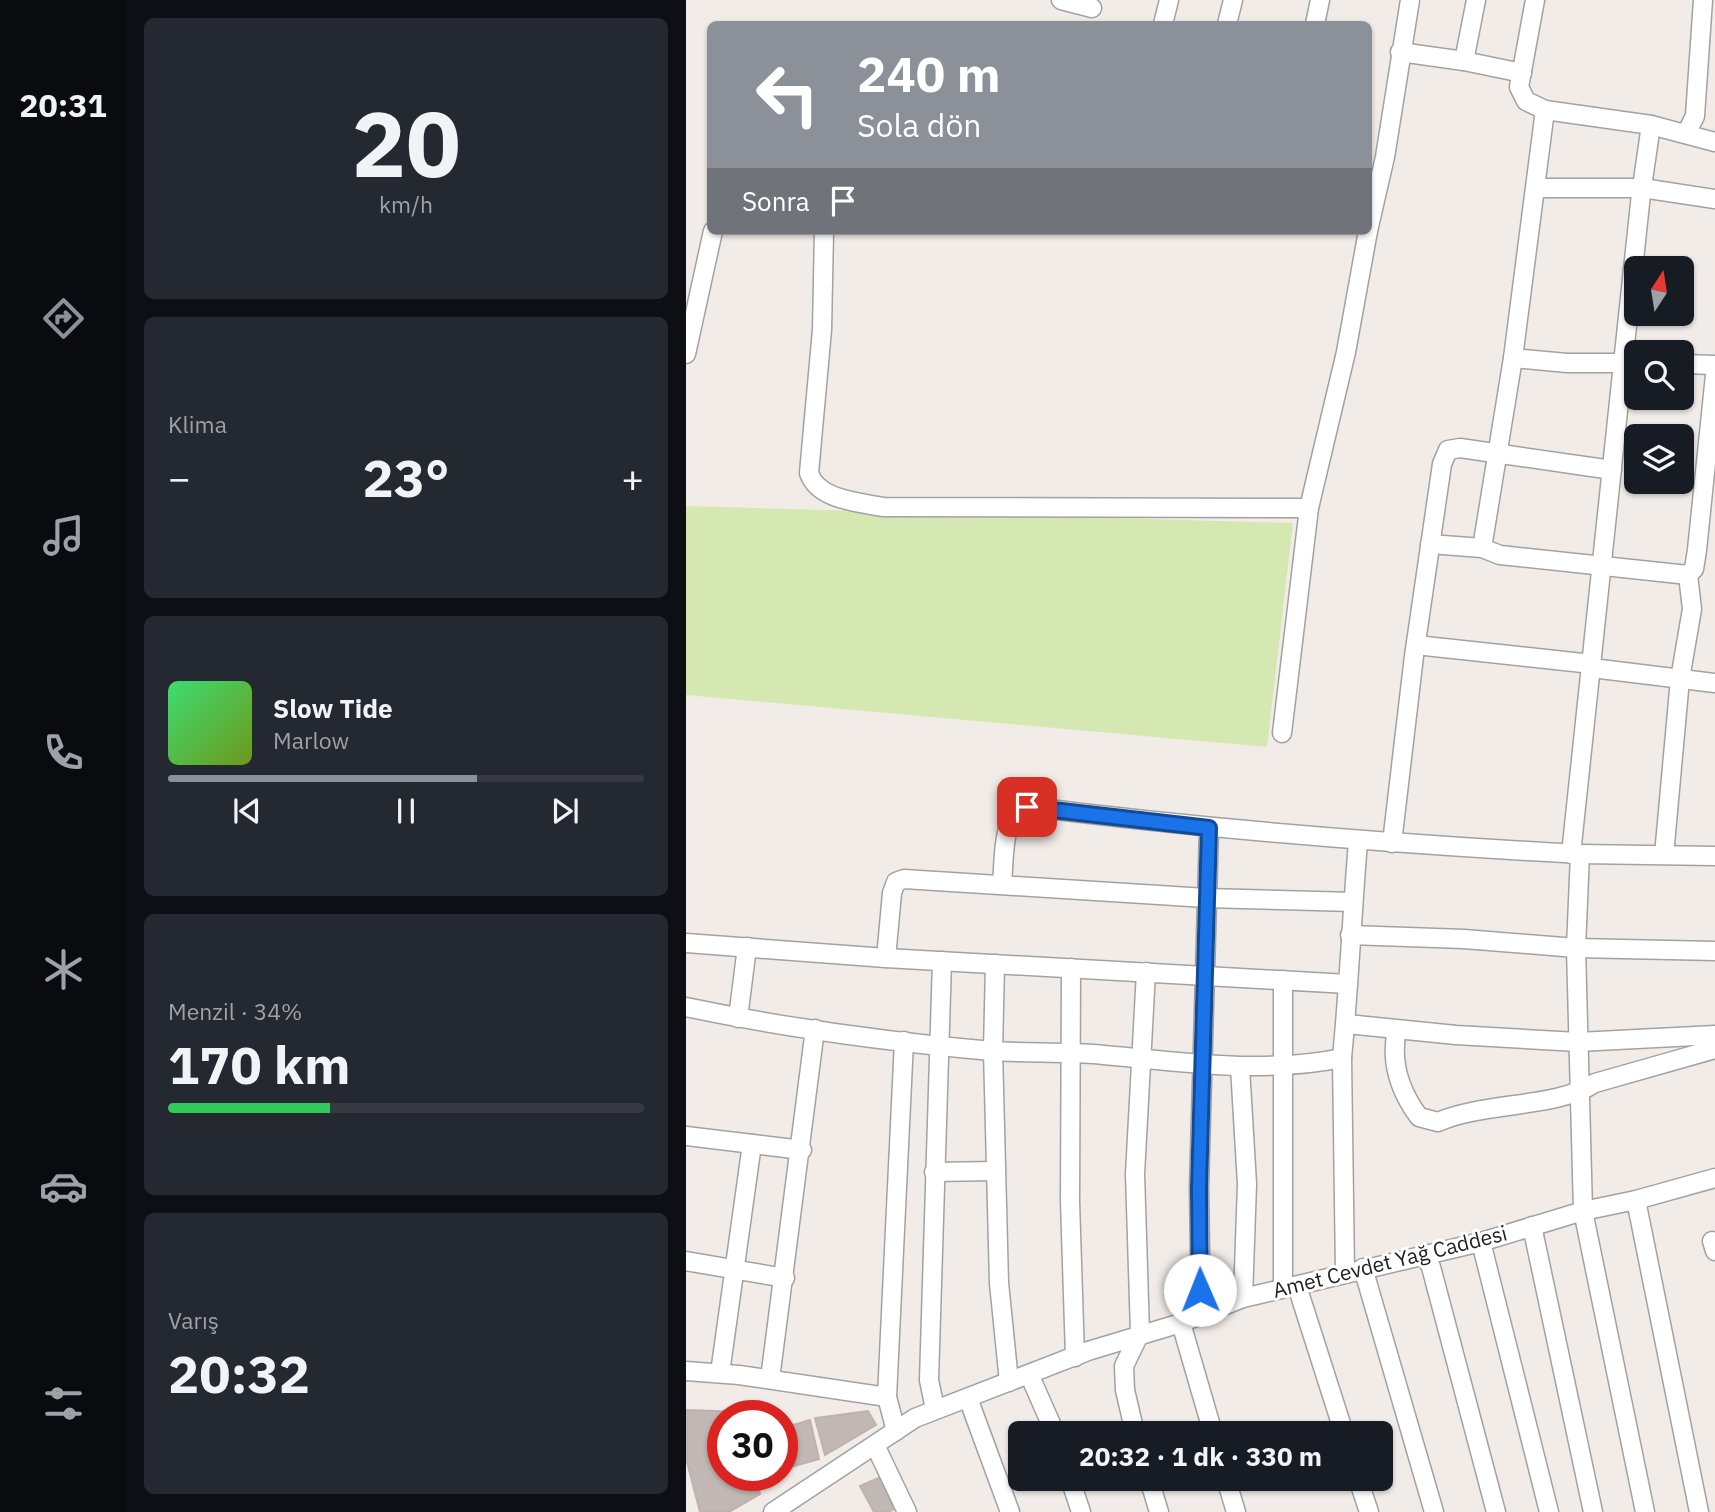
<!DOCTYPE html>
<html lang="tr">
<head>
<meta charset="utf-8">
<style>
  body { margin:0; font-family:"IBM Plex Sans",sans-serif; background:#242831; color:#f1f3f6; height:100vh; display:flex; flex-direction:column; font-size:26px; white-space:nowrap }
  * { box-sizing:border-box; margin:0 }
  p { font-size:23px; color:#9ea1a6 }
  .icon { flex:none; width:38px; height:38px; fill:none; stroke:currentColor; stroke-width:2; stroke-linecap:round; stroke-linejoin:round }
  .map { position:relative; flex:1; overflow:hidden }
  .sheet { display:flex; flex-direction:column; gap:18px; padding:18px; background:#0d0f14; width:560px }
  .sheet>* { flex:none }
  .banner { position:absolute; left:21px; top:21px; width:665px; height:214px; border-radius:10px; box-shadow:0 2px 5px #0004; background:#8c9099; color:#fff; overflow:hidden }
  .needle { width:46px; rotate:12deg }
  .buttons { position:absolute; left:938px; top:256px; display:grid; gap:14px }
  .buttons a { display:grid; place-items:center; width:70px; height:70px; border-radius:10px; background:#171b24; box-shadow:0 2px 5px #0004; font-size:35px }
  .speed { position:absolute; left:21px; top:1400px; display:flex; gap:14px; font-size:35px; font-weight:700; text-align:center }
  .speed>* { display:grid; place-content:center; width:91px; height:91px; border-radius:50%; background:#171b24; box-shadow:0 2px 5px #0004; line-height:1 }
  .speed .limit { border:10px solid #d22; background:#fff; color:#111 }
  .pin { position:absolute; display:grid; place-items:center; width:60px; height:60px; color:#fff; margin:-30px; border-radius:14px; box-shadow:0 4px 10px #0006 }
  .me { position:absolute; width:77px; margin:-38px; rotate:359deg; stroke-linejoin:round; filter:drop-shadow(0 0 5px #0008) }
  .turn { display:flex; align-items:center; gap:24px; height:147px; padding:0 35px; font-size:32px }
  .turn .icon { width:91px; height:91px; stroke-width:2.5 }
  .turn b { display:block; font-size:49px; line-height:60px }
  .then { display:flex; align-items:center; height:66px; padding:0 35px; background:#0003; gap:14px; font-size:26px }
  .big { font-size:52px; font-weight:700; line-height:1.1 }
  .sheet .tile { flex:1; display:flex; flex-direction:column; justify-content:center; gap:10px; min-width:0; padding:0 24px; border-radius:10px; background:#242831 }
  .sheet .dial { align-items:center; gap:0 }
  .dial b { font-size:91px; line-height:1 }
  .song { display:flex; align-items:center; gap:21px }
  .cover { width:84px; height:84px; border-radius:10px; background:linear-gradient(135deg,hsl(140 70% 55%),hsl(80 70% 35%)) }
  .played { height:7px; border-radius:4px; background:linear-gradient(90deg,#8c9099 65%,#363941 65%) }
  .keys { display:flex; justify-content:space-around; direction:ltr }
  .heat { display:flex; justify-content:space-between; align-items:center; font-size:38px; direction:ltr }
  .charge { height:10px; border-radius:5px; background:linear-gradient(90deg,#34c759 34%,#363941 0) }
  .trip { position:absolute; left:322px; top:1421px; width:385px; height:70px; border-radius:10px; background:#171b24; box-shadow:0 2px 5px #0004; font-weight:700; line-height:70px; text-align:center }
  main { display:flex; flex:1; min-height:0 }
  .tabs { display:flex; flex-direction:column; width:126px; justify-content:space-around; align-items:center; background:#090b0e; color:#9ea1a6 }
  .tabs .icon { width:49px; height:49px }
  .tabs .current { color:#8c9099 }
  .tabs b { font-size:32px; color:#f1f3f6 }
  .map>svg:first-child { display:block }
  .grass { fill:#d5e8b1 }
  .building { fill:#c1b7b4; stroke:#c2b1ab; stroke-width:2 }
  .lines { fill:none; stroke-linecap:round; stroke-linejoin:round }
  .minor-casing { stroke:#a2a2a2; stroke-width:21 }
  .minor { stroke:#fff; stroke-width:18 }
  .route-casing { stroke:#114b97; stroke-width:18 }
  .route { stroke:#1a73e8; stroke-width:12 }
  .labels { text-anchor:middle; stroke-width:6; stroke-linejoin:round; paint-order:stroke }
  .street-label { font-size:21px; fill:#212121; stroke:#fff }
</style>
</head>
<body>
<main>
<nav class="tabs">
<b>20:31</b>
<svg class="icon current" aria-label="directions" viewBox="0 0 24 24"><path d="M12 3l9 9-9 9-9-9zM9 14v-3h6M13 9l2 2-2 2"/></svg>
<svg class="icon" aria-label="music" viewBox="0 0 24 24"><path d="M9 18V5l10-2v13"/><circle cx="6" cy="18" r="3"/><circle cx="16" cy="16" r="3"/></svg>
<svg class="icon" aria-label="phone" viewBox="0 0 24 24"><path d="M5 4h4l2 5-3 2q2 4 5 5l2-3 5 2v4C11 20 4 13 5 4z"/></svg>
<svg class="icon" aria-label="climate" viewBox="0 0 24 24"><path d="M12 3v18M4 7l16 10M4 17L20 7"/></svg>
<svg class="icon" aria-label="car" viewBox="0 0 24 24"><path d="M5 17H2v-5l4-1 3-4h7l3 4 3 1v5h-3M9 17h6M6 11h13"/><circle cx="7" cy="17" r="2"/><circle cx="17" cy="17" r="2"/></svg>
<svg class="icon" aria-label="filters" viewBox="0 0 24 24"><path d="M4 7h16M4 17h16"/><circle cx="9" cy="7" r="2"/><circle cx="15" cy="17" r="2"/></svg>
</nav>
<section class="sheet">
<div class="tile dial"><b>20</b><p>km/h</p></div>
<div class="tile"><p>Klima</p>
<div class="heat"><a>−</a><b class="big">23°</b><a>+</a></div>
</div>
<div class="tile">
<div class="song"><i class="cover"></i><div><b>Slow Tide</b><p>Marlow</p></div></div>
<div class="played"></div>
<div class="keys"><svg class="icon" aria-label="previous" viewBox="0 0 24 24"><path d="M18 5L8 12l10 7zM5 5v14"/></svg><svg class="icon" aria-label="pause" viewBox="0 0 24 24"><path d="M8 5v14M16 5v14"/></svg><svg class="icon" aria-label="next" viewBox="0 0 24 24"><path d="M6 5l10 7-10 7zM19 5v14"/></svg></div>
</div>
<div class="tile"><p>Menzil · 34%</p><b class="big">170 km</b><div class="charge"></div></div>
<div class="tile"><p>Varış</p><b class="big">20:32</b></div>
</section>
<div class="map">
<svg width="1029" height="1512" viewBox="0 0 1029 1512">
  <rect width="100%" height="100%" fill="#f1ece8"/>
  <polygon class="grass" points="0,506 607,523 581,747 0,695"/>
  <g class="building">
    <polygon points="0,1410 56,1412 57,1416 37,1416 37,1475 70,1475 74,1494 43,1512 14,1512 0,1458"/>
    <polygon points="182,1411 190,1425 139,1455 129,1418"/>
    <polygon points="124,1420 133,1459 105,1467 97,1428"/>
    <polygon points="197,1476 213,1507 202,1512 188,1512 174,1486"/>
  </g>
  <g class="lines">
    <defs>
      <g id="minor">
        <polyline points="375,0 406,8"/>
        <polyline points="849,0 833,87 840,101 859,110 965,125 1029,142"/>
        <polyline points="477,24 483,0"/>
        <polyline points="541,24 547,0"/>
        <polyline points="629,24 634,0"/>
        <polyline points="714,52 778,61 790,0"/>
        <polyline points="778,61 836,73"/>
        <polyline points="1000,134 1009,116 1017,0"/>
        <polyline points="851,188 956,188 1029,199"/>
        <path d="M138 231 136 330 123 473C132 500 172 502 197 507L623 508"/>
        <polyline points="682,231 699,157 724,0"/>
        <polyline points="0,354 27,231"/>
        <polyline points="827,358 881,363 950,363"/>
        <polyline points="996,364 1029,365"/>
        <polyline points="744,544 796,548 814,555 1002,575 1008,569 1011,550 1029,375"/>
        <polyline points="796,548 827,358 859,110"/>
        <polyline points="730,645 906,664"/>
        <polyline points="906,668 1029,683"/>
        <polyline points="596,733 623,508 660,352 682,231"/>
        <polyline points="706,843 728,656 756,464 762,450 774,448 926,470"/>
        <polyline points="885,854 955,194 965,125"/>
        <polyline points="894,854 1029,856"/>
        <polyline points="978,855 994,679 1006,609 1002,575"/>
        <path d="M316 882C319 858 314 809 346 807 529 830 710 844 894 854L890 948 897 1211 959 1512"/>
        <polyline points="664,935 778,939 890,948 1029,951"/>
        <polyline points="0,943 200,958 662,984"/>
        <polyline points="200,958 206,893 210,882 218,879 520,898 667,902"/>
        <polyline points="309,964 307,1051 313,1283 323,1382"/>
        <polyline points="385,968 384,1201 389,1357"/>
        <polyline points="597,980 597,1288"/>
        <path d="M0 1007C100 1028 204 1042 306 1051 339 1053 373 1052 407 1054 489 1061 573 1075 656 1058 663 986 666 914 672 842"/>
        <polyline points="52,1018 61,947"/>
        <polyline points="661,1024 770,1035 892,1042 1029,1035"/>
        <path d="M711 1030C704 1062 713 1090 733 1117L752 1122C797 1102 871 1108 909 1083L1029 1049"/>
        <polyline points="656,1058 659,1272"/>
        <polyline points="554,1067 561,1184 557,1298"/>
        <polyline points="0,1136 116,1150"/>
        <polyline points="248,1172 310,1171"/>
        <polyline points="950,1200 1013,1512"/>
        <polyline points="846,1226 907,1512"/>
        <polyline points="1026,1241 1029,1251"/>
        <polyline points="795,1242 863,1512"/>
        <polyline points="737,1253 745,1267 810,1512"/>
        <polyline points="0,1261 99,1278"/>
        <polyline points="677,1268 748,1512"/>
        <polyline points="611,1286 658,1433"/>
        <polyline points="515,1316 513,1188 523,829"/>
        <polyline points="495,1323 527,1433"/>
        <polyline points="0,1371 53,1375 201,1397"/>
        <polyline points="34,1373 66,1144"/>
        <polyline points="343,1374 369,1433"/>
        <polyline points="84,1379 129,1029"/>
        <polyline points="282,1398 324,1512"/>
        <polyline points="249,1409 243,1380 256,961"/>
        <polyline points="210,1431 201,1397 218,1041"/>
        <polyline points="449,1433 439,1390 438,1366 454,1333 449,1174 460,972"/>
        <polyline points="189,1445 221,1512"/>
        <polyline points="384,1479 395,1512"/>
        <polyline points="463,1479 473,1512"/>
        <polyline points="540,1479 550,1512"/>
        <polyline points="672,1479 683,1512"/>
        <polyline points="87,1512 229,1418 402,1351 495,1323 557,1298 795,1242 897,1211 950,1200 1029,1178"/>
      </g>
    </defs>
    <use href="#minor" class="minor-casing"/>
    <use href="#minor" class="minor"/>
  </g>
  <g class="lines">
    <defs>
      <polyline id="route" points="341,807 523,828 513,1188 514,1290"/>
    </defs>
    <use href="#route" class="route-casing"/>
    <use href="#route" class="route"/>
  </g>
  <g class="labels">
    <g class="street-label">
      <text transform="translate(704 1262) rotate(-14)" y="7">Amet Cevdet Yağ Caddesi</text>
    </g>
  </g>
</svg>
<div class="buttons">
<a><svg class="needle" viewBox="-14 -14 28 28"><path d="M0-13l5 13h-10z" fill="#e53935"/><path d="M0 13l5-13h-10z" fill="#9ea1a6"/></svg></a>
<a><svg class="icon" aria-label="search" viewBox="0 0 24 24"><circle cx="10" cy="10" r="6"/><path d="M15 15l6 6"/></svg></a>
<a><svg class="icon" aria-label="layers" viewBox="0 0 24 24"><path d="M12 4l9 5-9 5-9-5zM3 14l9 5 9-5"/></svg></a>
</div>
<div class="speed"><div class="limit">30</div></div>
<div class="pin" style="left:341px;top:807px;background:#d93025"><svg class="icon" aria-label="arrive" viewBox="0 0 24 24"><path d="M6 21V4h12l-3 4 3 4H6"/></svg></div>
<svg class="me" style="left:514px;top:1290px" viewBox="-20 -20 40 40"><circle r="19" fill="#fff"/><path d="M0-13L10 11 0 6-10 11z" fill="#1a73e8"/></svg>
<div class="trip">20:32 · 1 dk · 330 m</div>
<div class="banner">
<div class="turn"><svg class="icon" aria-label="left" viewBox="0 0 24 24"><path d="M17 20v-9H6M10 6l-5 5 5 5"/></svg><div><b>240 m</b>Sola dön</div></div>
<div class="then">Sonra<svg class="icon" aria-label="arrive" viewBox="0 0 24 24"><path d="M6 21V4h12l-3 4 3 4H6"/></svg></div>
</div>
</div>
</main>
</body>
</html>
